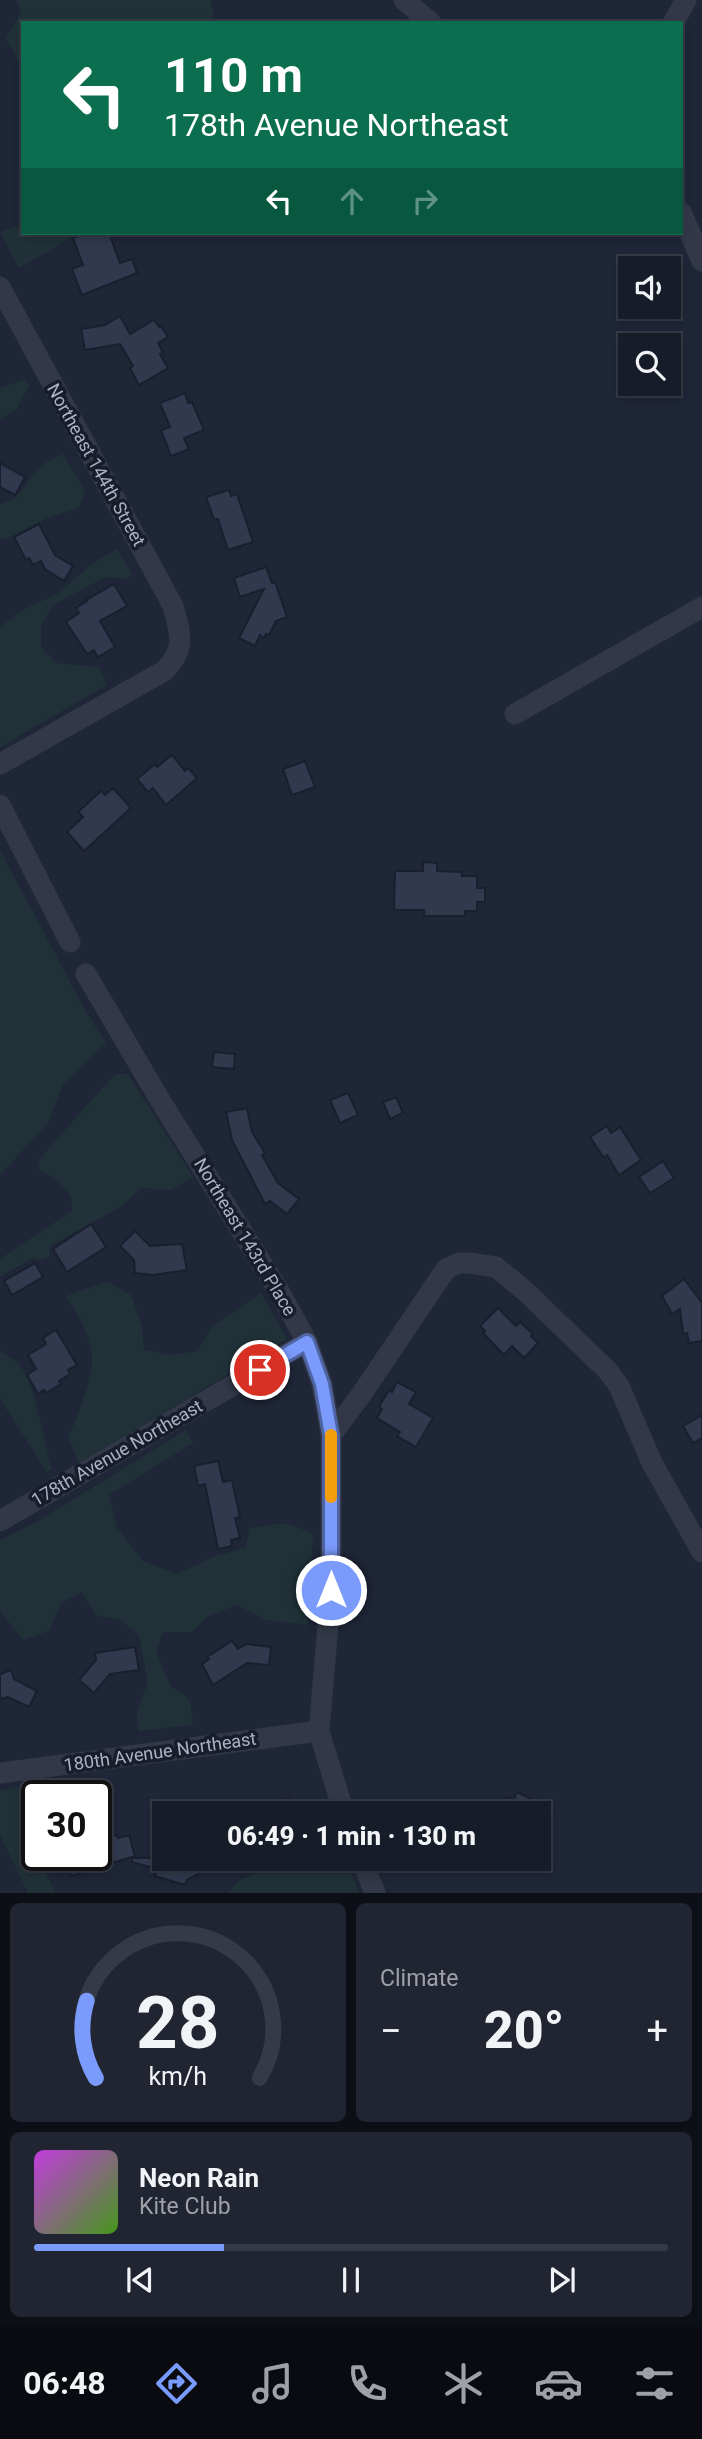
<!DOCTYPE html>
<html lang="en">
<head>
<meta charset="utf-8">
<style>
  body { margin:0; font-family:Roboto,sans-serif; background:#202531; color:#f1f3f6; height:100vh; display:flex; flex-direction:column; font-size:26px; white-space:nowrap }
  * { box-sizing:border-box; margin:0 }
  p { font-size:23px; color:#9ea1a8 }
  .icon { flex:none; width:38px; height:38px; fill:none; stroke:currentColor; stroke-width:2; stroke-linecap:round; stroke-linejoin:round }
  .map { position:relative; height:1893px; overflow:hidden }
  .drawer { display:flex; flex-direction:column; gap:10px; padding:10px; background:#0d0f17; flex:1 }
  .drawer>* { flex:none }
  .hud { position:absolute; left:21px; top:21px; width:662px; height:214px; border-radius:0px; box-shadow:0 4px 10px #0003,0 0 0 2px #363a46; background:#0b6e4f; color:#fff; overflow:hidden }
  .fabs { position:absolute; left:618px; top:256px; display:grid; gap:14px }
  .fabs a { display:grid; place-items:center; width:63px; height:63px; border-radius:0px; background:#171c29; box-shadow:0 4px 10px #0003,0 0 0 2px #363a46; font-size:35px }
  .speed { position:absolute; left:21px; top:1780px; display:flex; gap:14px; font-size:35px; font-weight:700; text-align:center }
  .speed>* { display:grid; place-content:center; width:91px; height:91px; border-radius:50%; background:#171c29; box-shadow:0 4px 10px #0003,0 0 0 2px #363a46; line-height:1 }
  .speed .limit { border:4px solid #111; border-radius:10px; background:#fff; color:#111 }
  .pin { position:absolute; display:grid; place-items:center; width:60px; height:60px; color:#fff; margin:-30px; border:4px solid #fff; border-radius:50%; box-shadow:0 2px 7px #0007 }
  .me { position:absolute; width:77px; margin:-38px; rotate:0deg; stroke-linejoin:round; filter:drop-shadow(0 0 5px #0008) }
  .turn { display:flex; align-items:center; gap:24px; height:147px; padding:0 28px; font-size:32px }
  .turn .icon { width:91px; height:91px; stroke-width:2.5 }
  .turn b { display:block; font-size:49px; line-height:60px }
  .lanes { display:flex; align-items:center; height:66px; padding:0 28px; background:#0003; justify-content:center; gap:35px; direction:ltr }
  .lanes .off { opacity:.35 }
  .big { font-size:52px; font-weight:800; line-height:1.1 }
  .drawer .card { flex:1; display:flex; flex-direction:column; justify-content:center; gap:10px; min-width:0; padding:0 24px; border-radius:10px; background:#202531 }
  .drawer .dial { align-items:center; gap:0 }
  .dial svg { height:182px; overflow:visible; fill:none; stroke:#363a46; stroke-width:7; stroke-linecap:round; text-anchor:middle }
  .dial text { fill:#f1f3f6; stroke:none }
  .song { display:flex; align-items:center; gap:21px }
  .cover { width:84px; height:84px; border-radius:10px; background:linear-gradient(135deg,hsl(290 70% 55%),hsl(100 70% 35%)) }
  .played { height:7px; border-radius:4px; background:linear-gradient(90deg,#7a9bfb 30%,#363a46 30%) }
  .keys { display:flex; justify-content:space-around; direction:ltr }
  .heat { display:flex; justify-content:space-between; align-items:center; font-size:38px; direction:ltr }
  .drawer .tiles { flex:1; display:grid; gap:10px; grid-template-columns:1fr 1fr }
  .card:last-child { grid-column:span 2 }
  .trip { position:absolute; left:152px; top:1801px; width:399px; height:70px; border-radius:0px; background:#171c29; box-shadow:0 4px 10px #0003,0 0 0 2px #363a46; font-weight:800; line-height:70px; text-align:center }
  .tab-bar { display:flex; height:112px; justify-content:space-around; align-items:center; background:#090b10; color:#9ea1a8 }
  .tab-bar .icon { width:49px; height:49px }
  .tab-bar .active { color:#7a9bfb }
  .tab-bar b { font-size:32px; color:#f1f3f6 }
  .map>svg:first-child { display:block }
  .green { fill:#203238 }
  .building { fill:#30394e; stroke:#1a1f2e; stroke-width:2 }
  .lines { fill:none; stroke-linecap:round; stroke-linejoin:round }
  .minor { stroke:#323847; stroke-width:21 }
  .route-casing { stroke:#4f65a3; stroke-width:18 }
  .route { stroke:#7a9bfb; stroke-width:12 }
  .slow { stroke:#f59e0b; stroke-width:12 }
  .labels { text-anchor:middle; stroke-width:7; stroke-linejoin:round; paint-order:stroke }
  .street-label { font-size:18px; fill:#acb2c4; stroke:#181d2b }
</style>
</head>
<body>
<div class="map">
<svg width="702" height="1893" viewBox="0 0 702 1893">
  <rect width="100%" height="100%" fill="#1f2637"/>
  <g class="green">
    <polygon points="16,0 211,0 214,22 23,23 23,70 6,39 21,12"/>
    <polygon points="23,225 23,233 79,233 19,268 0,232"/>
    <polygon points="25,379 29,386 17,408 0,421 0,388"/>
    <path d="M63 454 85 490 79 508 47 518 11 537 0 539V504C27 498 24 479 42 465 48 460 57 457 63 454Z"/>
    <polygon points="117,549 133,575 124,579 105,577 52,606 41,626 41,646 56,663 99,667 107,685 0,747 0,627 24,609 57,594 93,563"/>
    <polygon points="0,850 85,1010 106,1043 62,1086 49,1122 0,1175"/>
    <polygon points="115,1074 128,1074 193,1177 171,1190 141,1188 122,1206 50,1246 49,1257 42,1260 32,1258 0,1277 0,1259 72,1211 71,1196 55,1178 38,1169 40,1158"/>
    <path d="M108 1281 131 1295 142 1327 144 1350 170 1355 198 1351 211 1327 261 1293 287 1339 79 1463 68 1438C77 1416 92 1382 92 1360 92 1339 77 1312 66 1296Z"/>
    <path d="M0 1351C6 1355 14 1358 18 1363 35 1381 44 1444 52 1469L47 1472 0 1399Z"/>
    <polygon points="186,1430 193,1443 109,1495 117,1528 143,1561 177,1574 215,1556 246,1548 249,1528 286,1523 313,1533 308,1625 266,1620 237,1605 208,1616 192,1632 163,1632 156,1651 170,1685 190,1700 193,1725 138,1731 137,1711 148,1682 139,1635 120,1620 96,1615 82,1592 62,1602 49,1631 23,1640 0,1611 0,1540 40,1520"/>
    <polygon points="18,1787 30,1843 56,1893 28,1893 0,1835 0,1791"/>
    <polygon points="324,1859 348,1865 359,1893 228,1893 240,1880 254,1874 296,1868"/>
  </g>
  <g class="building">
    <polygon points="86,233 109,233 120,263 132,259 137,273 82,295 72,269 83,265 73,238"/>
    <polygon points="120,316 130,334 154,320 159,327 161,326 168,337 158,343 163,353 160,354 168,368 139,385 130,368 133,366 120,344 85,350 81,329 105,325"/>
    <polygon points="185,393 188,403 192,402 204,430 184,438 189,449 171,456 161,430 170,427 160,403"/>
    <polygon points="0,463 25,477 15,495 0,487"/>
    <polygon points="229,490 231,496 237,494 253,542 228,550 218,519 214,520 206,497"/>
    <polygon points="39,524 55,555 73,566 64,581 45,569 41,561 33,565 29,558 26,560 14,537"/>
    <polygon points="266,567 272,583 275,582 287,617 276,621 269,635 266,634 264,638 260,635 255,646 239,638 264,589 240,597 234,578"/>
    <polygon points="114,584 127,606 100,621 115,647 98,657 94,650 87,654 66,622 79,613 76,608 87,601 86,600"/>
    <polygon points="172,755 185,771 188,768 197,778 166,805 153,788 148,792 137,779 155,764 157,767"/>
    <polygon points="305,761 315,787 292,795 283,769"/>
    <polygon points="113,788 131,808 84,851 67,832 83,817 78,812 101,791 105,795"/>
    <polygon points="423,862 437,863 437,871 462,872 462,876 477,876 477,888 485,888 485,902 477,902 477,911 465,911 465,916 424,916 424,910 394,910 395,871 423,871"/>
    <polygon points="214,1052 235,1054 234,1069 212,1067"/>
    <polygon points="348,1093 358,1115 340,1123 330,1100"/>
    <polygon points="396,1097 403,1113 390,1119 383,1102"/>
    <polygon points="247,1108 252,1132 265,1153 262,1155 278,1183 299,1199 287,1214 270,1201 265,1204 232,1140 226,1112"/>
    <polygon points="607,1126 611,1133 620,1127 641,1160 619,1175 607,1155 604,1158 590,1137"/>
    <polygon points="663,1161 674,1178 650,1193 639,1177"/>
    <polygon points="91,1224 106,1247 67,1272 53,1249"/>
    <polygon points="135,1231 150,1246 182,1244 187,1270 153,1275 135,1273 134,1260 120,1246"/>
    <polygon points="35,1263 43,1277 12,1295 4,1281"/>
    <polygon points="684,1279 702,1303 702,1341 689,1343 687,1333 683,1334 680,1309 672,1314 662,1296"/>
    <polygon points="498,1308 516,1326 520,1322 533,1334 531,1336 538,1343 524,1358 512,1346 504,1355 483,1333 485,1331 480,1326"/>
    <polygon points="56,1330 77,1365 68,1370 70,1374 59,1381 61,1384 46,1393 44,1390 38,1394 27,1375 36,1369 28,1355 46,1344 43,1338"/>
    <polygon points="397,1382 416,1392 409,1404 433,1418 416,1447 397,1436 400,1432 377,1418 382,1409 379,1407 389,1390 392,1392"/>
    <polygon points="702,1415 702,1438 693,1443 683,1426"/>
    <polygon points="218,1461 223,1482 232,1480 240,1517 235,1518 240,1538 231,1540 232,1546 218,1549 205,1484 198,1486 194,1466"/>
    <polygon points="232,1641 238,1649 246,1644 271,1647 269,1665 247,1663 213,1685 202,1664 209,1659 207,1657"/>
    <polygon points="135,1647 139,1670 110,1674 94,1693 79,1680 96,1660 95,1653"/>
    <polygon points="11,1670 14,1679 37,1691 29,1707 8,1697 0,1699 0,1674"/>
    <polygon points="517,1792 531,1799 528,1806 542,1813 490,1813 497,1799 505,1802 507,1797 514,1800"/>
    <polygon points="289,1798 293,1813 249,1813 248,1808"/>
    <polygon points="117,1835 118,1838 129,1835 135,1856 71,1876 70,1870 59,1873 54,1855 96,1855 96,1841"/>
    <polygon points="154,1843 164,1846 164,1858 227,1858 187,1880 185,1885 155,1876 157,1869 132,1862 132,1858 150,1858"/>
  </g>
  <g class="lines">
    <g class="minor">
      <polyline points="404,0 431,23"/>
      <polyline points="673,23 686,0"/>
      <polyline points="681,212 702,261"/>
      <path d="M0 287 173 606C181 635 186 649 164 671L0 764"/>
      <polyline points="515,714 702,607"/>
      <polyline points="0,805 70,942"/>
      <polyline points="86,974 160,1100 279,1291 307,1342 322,1384 331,1435 331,1590 319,1731 344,1813"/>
      <polyline points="331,1435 361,1395 446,1269 459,1263 470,1263 496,1267 525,1291 608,1371 619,1386 652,1463 702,1552"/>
      <polyline points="0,1521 307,1342"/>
      <polyline points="0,1773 319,1731"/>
      <polyline points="361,1858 375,1893"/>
    </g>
  </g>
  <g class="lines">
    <defs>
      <polyline id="route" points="260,1370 307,1342 322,1384 331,1435 331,1590"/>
    </defs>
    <use href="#route" class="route-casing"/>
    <use href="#route" class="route"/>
    <polyline class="slow" points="331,1497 331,1435"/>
  </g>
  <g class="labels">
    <g class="street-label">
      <text transform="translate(96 465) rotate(61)" y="6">Northeast 144th Street</text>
      <text transform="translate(245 1237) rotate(59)" y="6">Northeast 143rd Place</text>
      <text transform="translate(117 1453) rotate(-30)" y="6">178th Avenue Northeast</text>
      <text transform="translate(160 1752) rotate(-8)" y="6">180th Avenue Northeast</text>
    </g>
  </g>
</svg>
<div class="fabs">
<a><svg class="icon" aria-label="sound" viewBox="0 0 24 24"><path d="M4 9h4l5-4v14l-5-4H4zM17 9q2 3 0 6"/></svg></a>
<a><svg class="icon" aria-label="search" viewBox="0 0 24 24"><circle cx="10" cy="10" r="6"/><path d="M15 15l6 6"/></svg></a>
</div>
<div class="speed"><div class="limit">30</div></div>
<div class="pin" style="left:260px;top:1370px;background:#d93025"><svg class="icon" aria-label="arrive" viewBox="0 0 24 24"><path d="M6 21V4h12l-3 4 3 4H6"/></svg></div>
<svg class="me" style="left:331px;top:1590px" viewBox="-20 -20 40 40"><circle r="17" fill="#7a9bfb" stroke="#fff" stroke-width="3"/><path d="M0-11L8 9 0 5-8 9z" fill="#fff"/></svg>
<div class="trip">06:49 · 1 min · 130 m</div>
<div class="hud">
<div class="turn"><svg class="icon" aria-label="left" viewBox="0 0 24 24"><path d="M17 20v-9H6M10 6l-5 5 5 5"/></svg><div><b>110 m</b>178th Avenue Northeast</div></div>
<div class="lanes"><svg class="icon" aria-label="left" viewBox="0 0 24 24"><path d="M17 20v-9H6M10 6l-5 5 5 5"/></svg><svg class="icon off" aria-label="ahead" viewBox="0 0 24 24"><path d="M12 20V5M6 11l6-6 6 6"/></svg><svg class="icon off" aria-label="right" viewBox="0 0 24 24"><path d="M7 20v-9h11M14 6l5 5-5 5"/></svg></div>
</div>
</div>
<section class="drawer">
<div class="tiles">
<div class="card dial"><svg viewBox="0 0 100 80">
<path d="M14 69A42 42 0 1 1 86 69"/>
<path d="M14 69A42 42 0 0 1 10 35" stroke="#7a9bfb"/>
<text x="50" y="56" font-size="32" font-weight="700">28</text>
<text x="50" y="72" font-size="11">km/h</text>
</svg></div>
<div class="card"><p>Climate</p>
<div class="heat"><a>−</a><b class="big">20°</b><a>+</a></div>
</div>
<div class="card">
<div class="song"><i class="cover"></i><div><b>Neon Rain</b><p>Kite Club</p></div></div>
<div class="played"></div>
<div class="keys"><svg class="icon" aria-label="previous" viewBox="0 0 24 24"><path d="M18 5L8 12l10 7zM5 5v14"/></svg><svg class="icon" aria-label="pause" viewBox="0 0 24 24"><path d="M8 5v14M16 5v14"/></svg><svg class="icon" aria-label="next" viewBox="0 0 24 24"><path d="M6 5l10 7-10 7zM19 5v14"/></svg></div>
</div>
</div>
</section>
<nav class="tab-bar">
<b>06:48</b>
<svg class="icon active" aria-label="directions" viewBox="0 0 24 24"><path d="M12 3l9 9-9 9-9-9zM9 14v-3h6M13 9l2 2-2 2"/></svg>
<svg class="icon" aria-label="music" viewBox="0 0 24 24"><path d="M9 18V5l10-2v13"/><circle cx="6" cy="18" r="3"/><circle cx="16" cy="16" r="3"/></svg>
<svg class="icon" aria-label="phone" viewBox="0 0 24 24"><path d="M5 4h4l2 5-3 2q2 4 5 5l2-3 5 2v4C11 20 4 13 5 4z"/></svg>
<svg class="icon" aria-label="climate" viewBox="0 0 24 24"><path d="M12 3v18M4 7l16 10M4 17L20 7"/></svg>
<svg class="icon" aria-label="car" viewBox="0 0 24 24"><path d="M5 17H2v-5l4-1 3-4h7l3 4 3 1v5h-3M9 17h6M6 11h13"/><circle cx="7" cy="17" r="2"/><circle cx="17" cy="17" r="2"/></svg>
<svg class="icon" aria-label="filters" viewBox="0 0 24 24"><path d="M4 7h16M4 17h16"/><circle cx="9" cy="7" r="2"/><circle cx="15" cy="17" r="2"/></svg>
</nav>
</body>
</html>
